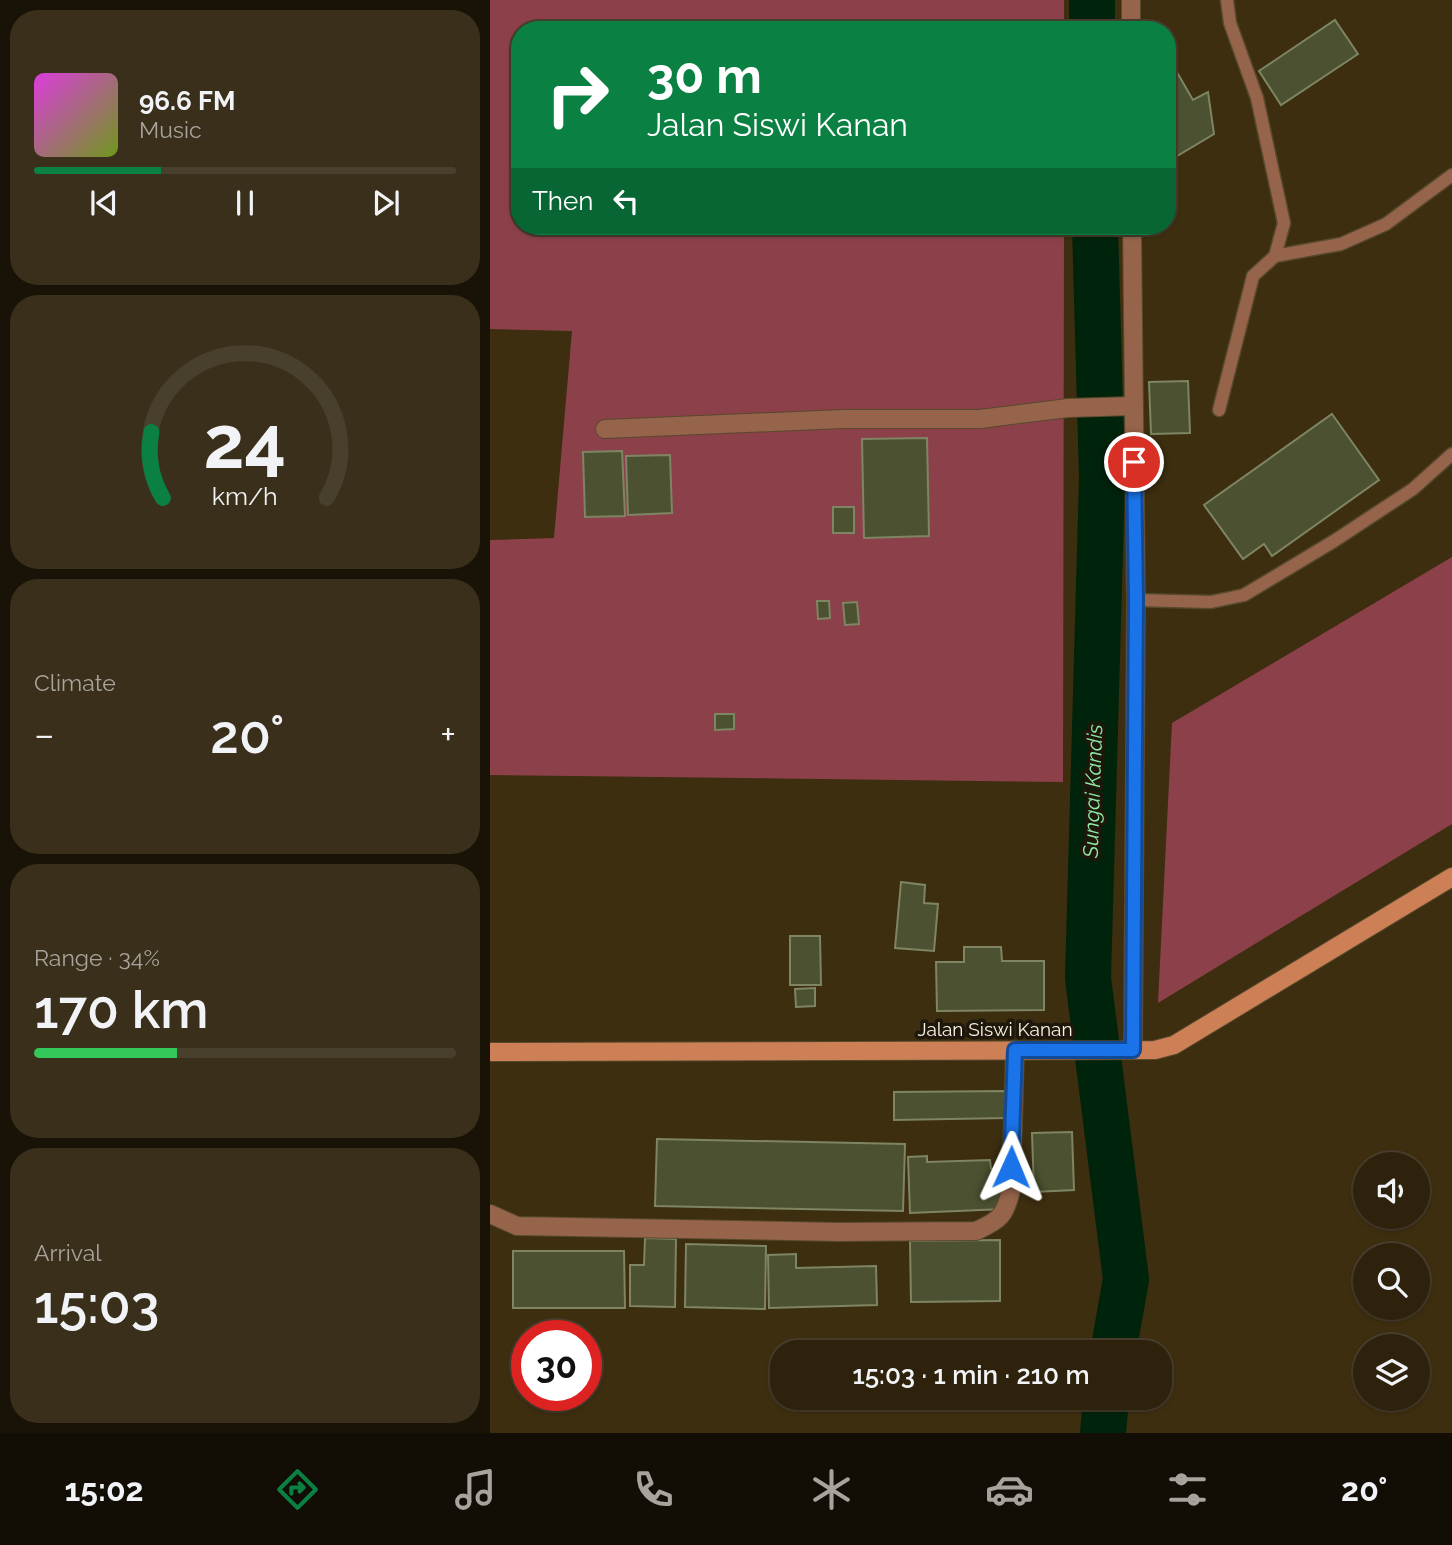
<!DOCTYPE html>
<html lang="en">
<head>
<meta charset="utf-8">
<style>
  body { margin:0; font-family:Raleway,sans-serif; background:#3a2f1a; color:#f1f3f6; height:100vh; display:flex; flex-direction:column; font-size:26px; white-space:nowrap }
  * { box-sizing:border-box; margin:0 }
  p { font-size:23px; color:#a7a49d }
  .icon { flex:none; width:38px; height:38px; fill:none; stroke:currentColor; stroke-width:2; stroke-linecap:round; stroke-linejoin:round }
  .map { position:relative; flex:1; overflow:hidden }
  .panel { display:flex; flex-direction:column; gap:10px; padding:10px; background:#191307; width:490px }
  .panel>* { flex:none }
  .banner { position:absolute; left:21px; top:21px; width:665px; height:214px; border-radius:28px; box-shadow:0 2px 5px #0004,0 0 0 2px #493f2d; background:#0b8043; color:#fff; overflow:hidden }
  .buttons { position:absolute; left:863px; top:1152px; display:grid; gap:14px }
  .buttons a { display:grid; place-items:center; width:77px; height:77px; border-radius:50%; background:#2e220c; box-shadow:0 2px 5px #0004,0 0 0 2px #493f2d; font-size:35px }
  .speed { position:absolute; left:21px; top:1320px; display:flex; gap:14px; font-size:35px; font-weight:700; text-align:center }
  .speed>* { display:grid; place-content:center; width:91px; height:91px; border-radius:50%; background:#2e220c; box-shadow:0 2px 5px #0004,0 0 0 2px #493f2d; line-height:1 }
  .speed .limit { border:10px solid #d22; background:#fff; color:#111 }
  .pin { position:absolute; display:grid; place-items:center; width:60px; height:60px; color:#fff; margin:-30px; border:4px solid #fff; border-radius:50%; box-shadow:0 2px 7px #0007 }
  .me { position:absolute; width:77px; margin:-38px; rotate:1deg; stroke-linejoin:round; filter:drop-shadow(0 0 5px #0008) }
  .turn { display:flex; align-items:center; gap:24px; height:147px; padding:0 21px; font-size:32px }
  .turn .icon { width:91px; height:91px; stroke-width:2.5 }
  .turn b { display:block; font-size:49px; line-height:60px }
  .then { display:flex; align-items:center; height:66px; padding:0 21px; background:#0003; gap:14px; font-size:26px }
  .big { font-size:52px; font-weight:600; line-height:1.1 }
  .panel .card { flex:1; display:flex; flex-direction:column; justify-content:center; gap:10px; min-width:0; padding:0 24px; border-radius:28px; background:#3a2f1a }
  .panel .dial { align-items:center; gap:0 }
  .dial svg { height:182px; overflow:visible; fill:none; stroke:#493f2d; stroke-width:7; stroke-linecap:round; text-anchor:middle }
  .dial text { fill:#f1f3f6; stroke:none }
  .song { display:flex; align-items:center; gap:21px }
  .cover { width:84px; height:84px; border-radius:10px; background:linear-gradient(135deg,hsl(300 70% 55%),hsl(80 70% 35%)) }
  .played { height:7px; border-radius:4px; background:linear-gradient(90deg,#0b8043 30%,#493f2d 30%) }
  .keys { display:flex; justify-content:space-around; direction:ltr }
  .heat { display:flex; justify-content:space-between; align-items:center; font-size:38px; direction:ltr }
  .charge { height:10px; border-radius:5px; background:linear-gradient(90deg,#34c759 34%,#493f2d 0) }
  .trip { position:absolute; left:280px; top:1340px; width:402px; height:70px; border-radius:28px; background:#2e220c; box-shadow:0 2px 5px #0004,0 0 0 2px #493f2d; font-weight:600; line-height:70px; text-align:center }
  .tabs { display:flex; height:112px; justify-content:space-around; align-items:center; background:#120e05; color:#a7a49d }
  .tabs .icon { width:49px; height:49px }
  .tabs .active { color:#0b8043 }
  .tabs b { font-size:32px; color:#f1f3f6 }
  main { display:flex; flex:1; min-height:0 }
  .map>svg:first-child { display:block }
  .forest { fill:#8c414a }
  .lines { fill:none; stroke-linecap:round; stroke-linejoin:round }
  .river { stroke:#00230b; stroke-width:46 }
  .building { fill:#4c5131; stroke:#7e8563; stroke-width:2 }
  .lane-casing { stroke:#57492d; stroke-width:15 }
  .street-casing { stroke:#57492d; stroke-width:20 }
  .secondary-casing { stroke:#57492d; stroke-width:20 }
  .lane { stroke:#95644b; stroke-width:12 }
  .street { stroke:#95644b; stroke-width:18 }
  .secondary { stroke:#cd8056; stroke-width:18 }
  .route-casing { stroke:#114b97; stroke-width:18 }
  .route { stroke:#1a73e8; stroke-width:12 }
  .labels { text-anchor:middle; stroke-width:7; stroke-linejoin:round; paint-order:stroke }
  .street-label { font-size:19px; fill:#faf1e0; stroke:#1e170b }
  .water-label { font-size:21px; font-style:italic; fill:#90eda7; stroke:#1e170b }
</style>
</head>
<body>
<main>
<section class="panel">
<div class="card">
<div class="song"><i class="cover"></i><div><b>96.6 FM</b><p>Music</p></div></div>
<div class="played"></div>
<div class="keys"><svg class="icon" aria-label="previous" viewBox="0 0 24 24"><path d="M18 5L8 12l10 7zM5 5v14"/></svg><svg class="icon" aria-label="pause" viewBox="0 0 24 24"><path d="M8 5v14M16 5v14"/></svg><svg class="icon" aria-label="next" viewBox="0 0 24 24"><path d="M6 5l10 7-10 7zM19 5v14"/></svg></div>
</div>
<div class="card dial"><svg viewBox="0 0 100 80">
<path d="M14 69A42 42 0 1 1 86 69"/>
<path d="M14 69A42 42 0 0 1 9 40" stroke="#0b8043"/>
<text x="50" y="56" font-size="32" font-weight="700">24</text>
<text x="50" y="72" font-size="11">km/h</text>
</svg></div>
<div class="card"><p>Climate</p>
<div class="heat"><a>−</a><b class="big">20°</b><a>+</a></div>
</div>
<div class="card"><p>Range · 34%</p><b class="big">170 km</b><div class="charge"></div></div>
<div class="card"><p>Arrival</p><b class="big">15:03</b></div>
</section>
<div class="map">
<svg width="962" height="1433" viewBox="0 0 962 1433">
  <rect width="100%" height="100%" fill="#3d2e10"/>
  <g class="forest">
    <polygon points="0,0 574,0 574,30 30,30 30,226 574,226 573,782 0,775 0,540 64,538 82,331 0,329"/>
    <polygon points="962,557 962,824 668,1003 682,723"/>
  </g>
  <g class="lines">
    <g class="river">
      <polyline points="602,30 602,0"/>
      <polyline points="605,226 612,478 598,978 636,1279 623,1353"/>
      <polyline points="613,1433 616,1398"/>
    </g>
  </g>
  <g class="building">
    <polygon points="845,20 868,54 791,105 769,71"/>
    <polygon points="677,55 703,100 718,92 724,134 677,162"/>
    <polygon points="698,381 700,433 661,434 659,382"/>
    <polygon points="842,414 889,480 782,556 774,544 753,559 714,505"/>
    <polygon points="437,438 439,536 374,538 372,439"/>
    <polygon points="132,451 135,516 95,517 93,452"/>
    <polygon points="180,455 182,513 138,515 136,456"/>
    <rect x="343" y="507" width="21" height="26"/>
    <polygon points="327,601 339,601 340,618 328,619"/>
    <polygon points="367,602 369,624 355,625 353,603"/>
    <polygon points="225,714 244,714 244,729 225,730"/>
    <polygon points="411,882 435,885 434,903 448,904 444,951 405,948"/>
    <polygon points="300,936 330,936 331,985 300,985"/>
    <polygon points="474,947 511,947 512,961 554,961 554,1010 447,1011 446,962 474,962"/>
    <polygon points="325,988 325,1006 306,1007 305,989"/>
    <polygon points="517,1091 517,1118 404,1120 404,1092"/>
    <polygon points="582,1132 584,1190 544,1192 542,1133"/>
    <polygon points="167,1139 415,1144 413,1211 165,1206"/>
    <polygon points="437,1156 437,1162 500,1160 501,1169 512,1168 514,1209 420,1213 418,1157"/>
    <polygon points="155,1238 186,1239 185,1307 140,1306 140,1265 154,1265"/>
    <polygon points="510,1240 510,1301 421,1302 420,1241"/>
    <polygon points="196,1244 276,1246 275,1309 195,1307"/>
    <polygon points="23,1251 134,1251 135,1308 23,1308"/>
    <polygon points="306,1254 306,1268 386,1266 387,1305 279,1308 278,1255"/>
  </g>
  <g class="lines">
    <defs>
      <g id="lane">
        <polyline points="785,256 851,244 896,224 962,175"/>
        <polyline points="729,410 763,276 785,256 794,223 767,98 740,23 737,0"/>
        <polyline points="646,600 721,602 754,595 844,541 923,489 962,454"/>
      </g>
      <g id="street">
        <polyline points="641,0 641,30"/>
        <polyline points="642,226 646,600 643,1050"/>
        <polyline points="115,429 353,419 490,419 578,408 643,406"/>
        <path d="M0 1214 27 1226 348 1232 486 1231C510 1220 515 1216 521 1190L525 1050"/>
      </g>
      <polyline id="secondary" points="0,1052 665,1050 684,1045 962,877"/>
    </defs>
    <use href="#lane" class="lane-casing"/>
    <use href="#street" class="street-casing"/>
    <use href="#secondary" class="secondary-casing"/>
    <use href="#lane" class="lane"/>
    <use href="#street" class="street"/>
    <use href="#secondary" class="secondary"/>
  </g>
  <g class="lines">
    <defs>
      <polyline id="route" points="521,1167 525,1050 643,1050 646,600 644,462"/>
    </defs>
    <use href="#route" class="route-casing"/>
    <use href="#route" class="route"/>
  </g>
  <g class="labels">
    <g class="street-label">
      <text x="505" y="1036">Jalan Siswi Kanan</text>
    </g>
    <g class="water-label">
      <text transform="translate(603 791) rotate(-88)" y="7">Sungai Kandis</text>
    </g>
  </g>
</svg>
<div class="buttons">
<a><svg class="icon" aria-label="sound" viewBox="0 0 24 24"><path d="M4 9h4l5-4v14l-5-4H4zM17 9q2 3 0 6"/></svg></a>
<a><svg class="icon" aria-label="search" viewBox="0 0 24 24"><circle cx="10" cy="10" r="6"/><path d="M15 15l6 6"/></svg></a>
<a><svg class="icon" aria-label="layers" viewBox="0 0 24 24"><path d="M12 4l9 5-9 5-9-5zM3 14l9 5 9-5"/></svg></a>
</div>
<div class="speed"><div class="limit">30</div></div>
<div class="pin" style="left:644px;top:462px;background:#d93025"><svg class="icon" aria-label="arrive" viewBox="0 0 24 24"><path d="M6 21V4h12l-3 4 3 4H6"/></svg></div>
<svg class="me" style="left:521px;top:1167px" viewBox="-20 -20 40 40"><path d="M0-17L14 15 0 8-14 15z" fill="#1a73e8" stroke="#fff" stroke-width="4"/></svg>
<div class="trip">15:03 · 1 min · 210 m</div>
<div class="banner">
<div class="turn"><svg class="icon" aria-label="right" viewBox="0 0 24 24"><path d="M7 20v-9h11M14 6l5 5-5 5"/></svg><div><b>30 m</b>Jalan Siswi Kanan</div></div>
<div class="then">Then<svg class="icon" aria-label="left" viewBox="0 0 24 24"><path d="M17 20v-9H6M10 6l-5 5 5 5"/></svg></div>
</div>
</div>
</main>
<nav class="tabs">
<b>15:02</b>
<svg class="icon active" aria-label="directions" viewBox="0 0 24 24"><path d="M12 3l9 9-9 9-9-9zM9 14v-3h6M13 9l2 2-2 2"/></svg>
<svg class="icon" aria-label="music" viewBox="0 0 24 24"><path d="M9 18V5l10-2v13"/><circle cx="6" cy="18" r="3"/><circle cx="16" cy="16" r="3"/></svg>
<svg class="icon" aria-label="phone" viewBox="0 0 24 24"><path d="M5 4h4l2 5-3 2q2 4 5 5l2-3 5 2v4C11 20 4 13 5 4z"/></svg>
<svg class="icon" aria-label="climate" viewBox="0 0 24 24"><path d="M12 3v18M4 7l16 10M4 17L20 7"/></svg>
<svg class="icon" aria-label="car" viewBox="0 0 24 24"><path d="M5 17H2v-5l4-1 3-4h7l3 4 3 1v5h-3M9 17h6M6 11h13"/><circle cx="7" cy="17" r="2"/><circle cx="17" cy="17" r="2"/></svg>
<svg class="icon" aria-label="filters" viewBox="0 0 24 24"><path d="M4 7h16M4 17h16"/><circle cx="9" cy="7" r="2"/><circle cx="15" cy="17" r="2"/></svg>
<b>20°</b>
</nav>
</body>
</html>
